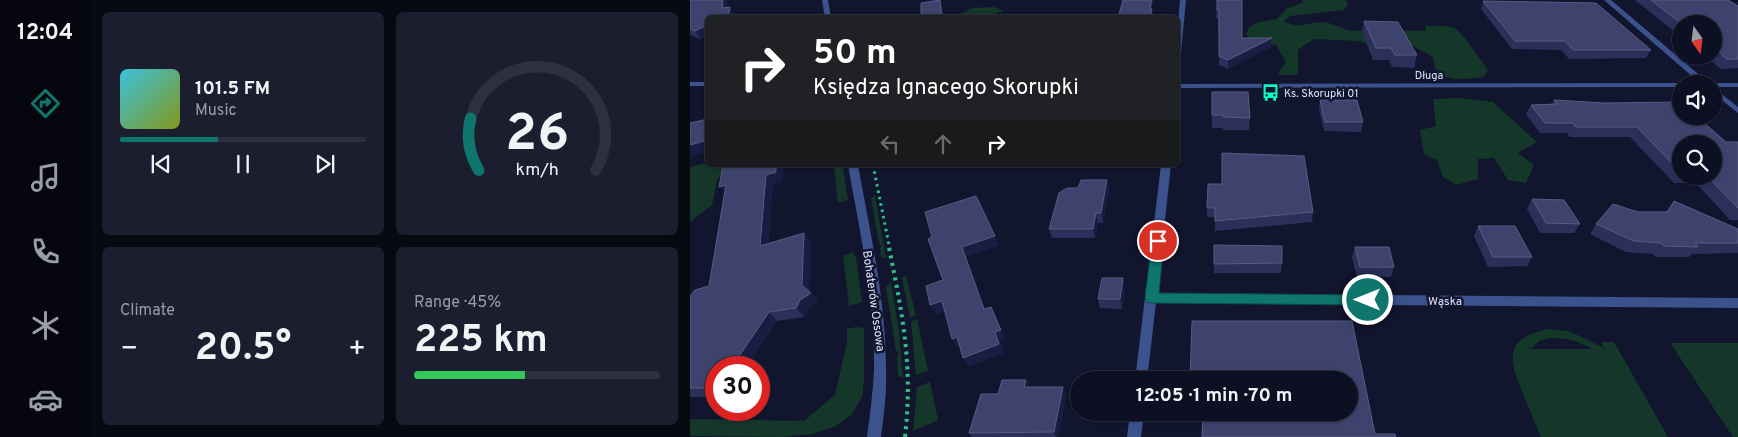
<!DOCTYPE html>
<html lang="en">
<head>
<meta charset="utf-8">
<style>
  body { margin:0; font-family:Overpass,sans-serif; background:#1b1e2f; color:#f1f3f6; height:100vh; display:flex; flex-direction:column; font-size:19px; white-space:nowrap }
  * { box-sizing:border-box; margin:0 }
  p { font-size:16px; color:#9a9da5 }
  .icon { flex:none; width:28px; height:28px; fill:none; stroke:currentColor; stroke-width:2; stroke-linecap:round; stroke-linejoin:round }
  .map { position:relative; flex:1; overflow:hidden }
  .sheet { display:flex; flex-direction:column; gap:12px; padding:12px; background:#070913; width:600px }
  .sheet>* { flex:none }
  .guide { position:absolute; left:15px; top:15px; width:475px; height:152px; border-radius:8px; box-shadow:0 1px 4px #0004,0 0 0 1px #2d3040; background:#202124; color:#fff; overflow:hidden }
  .needle { width:32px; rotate:166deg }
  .tools { position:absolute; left:982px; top:15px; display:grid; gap:10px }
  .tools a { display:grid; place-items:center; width:50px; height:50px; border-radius:50%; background:#0d1022; box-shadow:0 1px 4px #0004,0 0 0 1px #2d3040; font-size:25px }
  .speed { position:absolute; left:15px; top:356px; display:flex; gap:10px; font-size:25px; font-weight:700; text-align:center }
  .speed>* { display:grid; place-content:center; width:65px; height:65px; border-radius:50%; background:#0d1022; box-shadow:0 1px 4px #0004,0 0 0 1px #2d3040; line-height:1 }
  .speed .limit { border:8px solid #d22; background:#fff; color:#111 }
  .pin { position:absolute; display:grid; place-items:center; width:42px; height:42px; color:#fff; margin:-21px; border:2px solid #fff; border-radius:50%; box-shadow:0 1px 5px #0007 }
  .me { position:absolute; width:55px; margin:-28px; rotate:270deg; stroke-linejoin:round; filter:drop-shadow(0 0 4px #0008) }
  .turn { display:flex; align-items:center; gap:18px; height:105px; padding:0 25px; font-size:22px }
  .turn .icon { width:65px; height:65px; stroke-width:2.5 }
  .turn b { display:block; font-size:35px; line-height:42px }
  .lanes { display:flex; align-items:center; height:48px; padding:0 25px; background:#0003; justify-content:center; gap:25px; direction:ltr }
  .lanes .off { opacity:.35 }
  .big { font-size:38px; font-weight:700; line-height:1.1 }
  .sheet .tile { flex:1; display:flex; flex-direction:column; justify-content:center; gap:8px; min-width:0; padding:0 18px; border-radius:8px; background:#1b1e2f }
  .sheet .dial { align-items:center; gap:0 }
  .dial svg { height:130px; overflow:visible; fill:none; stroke:#2d3040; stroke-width:7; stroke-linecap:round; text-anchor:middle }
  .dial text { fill:#f1f3f6; stroke:none }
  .song { display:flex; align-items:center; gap:15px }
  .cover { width:60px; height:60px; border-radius:8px; background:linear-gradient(135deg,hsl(190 70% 55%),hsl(70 70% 35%)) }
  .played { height:5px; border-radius:2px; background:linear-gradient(90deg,#0f766e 40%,#2d3040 40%) }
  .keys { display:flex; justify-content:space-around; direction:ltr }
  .heat { display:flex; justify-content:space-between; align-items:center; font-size:28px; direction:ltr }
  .charge { height:8px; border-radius:4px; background:linear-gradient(90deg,#34c759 45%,#2d3040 0) }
  .sheet .tiles { flex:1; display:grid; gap:12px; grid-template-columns:repeat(2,1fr) }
  .trip { position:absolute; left:380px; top:371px; width:288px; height:50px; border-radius:25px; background:#0d1022; box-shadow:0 1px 4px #0004,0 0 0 1px #2d3040; font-weight:700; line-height:50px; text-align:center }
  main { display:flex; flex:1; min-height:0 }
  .tabs { display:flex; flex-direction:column; width:90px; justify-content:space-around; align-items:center; background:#05060e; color:#9a9da5 }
  .tabs .icon { width:35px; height:35px }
  .tabs .active { color:#0f766e }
  .tabs b { font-size:22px; color:#f1f3f6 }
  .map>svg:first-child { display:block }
  .green { fill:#14372a; fill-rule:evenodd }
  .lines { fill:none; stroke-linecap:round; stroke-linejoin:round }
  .path-far1 { stroke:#2ec289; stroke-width:3; stroke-dasharray:2.5 4; stroke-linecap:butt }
  .path { stroke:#2ec289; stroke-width:4; stroke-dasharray:3 4.5; stroke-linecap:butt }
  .street { fill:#3b528d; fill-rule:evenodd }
  .wall { fill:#2a305a; fill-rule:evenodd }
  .shaded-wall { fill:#181d41 }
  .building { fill:#3d436c; stroke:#565c83 }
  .route { fill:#0f766e; stroke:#0a4d48 }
  .labels { text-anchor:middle; stroke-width:5; stroke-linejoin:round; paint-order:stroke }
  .far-street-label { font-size:11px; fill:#dde4ff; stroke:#11152d }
  .far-poi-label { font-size:11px; fill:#dde4ff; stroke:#11152d; text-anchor:start }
  .street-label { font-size:12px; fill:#dde4ff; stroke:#11152d }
</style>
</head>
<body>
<main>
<nav class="tabs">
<b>12:04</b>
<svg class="icon active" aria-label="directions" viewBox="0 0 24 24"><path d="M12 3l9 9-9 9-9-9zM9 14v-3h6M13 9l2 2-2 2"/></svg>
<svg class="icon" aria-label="music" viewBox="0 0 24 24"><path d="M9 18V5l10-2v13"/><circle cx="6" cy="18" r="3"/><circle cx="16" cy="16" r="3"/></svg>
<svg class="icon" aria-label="phone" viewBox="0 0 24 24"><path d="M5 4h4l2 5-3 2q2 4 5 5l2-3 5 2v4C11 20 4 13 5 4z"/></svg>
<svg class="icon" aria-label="climate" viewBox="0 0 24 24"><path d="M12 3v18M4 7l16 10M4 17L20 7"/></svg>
<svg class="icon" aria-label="car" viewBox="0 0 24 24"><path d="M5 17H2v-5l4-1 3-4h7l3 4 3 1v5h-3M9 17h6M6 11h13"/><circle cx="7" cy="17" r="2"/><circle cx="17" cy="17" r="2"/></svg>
</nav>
<section class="sheet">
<div class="tiles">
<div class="tile">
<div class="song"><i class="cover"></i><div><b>101.5 FM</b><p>Music</p></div></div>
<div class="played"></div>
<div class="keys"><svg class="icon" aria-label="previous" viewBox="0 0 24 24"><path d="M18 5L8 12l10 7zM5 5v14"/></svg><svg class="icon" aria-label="pause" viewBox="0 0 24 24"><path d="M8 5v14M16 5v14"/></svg><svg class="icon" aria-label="next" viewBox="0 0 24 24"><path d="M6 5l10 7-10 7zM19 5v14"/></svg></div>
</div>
<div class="tile dial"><svg viewBox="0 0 100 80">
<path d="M14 69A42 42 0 1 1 86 69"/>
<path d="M14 69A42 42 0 0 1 9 37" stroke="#0f766e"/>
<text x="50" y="56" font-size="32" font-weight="700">26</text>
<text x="50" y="72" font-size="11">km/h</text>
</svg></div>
<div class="tile"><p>Climate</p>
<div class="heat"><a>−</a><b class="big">20.5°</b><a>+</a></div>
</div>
<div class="tile"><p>Range · 45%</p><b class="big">225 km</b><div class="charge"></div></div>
</div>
</section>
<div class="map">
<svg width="1048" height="437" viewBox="0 0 1048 437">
  <rect width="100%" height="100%" fill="#11152d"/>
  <g class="green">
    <path d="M612 0H656L658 4 654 10 600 16 594 21C608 30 618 22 632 22 641 22 649 28 658 30 683 33 711 30 736 31L735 26C744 27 758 24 766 29 770 30 794 64 798 70L794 77C774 79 744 85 743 57L723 46 681 45 668 41 624 39 608 50V75H587L596 62 586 45 566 41 556 35 559 27 569 22 587 19 596 9 613 2Z"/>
    <polygon points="304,7 313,11 296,17 263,17 283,8"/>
    <polygon points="769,98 803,102 847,142 828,153 844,165 836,183 818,180 804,158 788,159 788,179 766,185 753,177 747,160 734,154 730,130 746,126 743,99"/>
    <polygon points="17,163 18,165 41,165 35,167 27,181 22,205 0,222 0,167"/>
    <polygon points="149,165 153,167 158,200 148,203 144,167"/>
    <polygon points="185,195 196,258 191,257 190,248 192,245 189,244 181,198"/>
    <polygon points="165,251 163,255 166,256 172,302 159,306 153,256"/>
    <polygon points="216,276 226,315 220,318 212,278"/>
    <polygon points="201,282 209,332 213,378 208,376 207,358 209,352 206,351 196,287"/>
    <polygon points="227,319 238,371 226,375 221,322"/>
    <polygon points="166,327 174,328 174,380 172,397 161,415 146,426 123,434 92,437 0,436 0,419 114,421 145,395 157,342 157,329"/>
    <path d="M859 329 879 331 914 348 911 342H924L978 437H851C845 423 839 408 833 394 818 358 814 338 859 329ZM860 338C875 338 890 341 902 349H841L849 341Z"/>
    <polygon points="980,343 1048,343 1048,437 1043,437"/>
    <polygon points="240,382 248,420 223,431 227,387"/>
  </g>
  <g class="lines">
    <polyline class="path-far1" points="183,165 200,250"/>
    <path class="path" d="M199 248C213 316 223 367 215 437"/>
    <g class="street">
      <polygon points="132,0 138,0 141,18 135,18"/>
      <polygon points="490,0 496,0 491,53 488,55 488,24"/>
      <polygon points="914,0 921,0 1020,84 1011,84"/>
      <rect x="0" y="82" width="18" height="4"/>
      <polygon points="991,83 994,84 991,84 991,87 488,88 488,84"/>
      <polygon points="1024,83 1048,83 1048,87 1024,87 1024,84 1021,84"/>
      <polygon points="1024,88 1048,107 1048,113 1024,94"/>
      <path d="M158 165H168C180 232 196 300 196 369 197 392 194 414 191 437H177C180 414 183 392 184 369 185 300 170 232 158 165Z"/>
      <polygon points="471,165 481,165 467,293 1048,298 1048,308 466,303 457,380 445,380"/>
      <polygon points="440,412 454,412 451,437 437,437"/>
    </g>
  </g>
  <g class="wall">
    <polygon points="0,0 37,0 37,7 40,7 44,14 18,18 11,39 0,35"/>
    <polygon points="527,0 552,38 582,38 581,47 538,69 529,65 528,19 526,18"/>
    <polygon points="945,0 1038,0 1048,6 1048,68 1031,69 1015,56 1024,56 1024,24 991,24 991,37"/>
    <polygon points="793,1 961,50 956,58 879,59 871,50 822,49 791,9"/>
    <polygon points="674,21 727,55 724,68 702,67 699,60 683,60 672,32"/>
    <polygon points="522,92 560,118 559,130 533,130 533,128 522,128"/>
    <polygon points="630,100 673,122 671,132 634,131 629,109"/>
    <path d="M864 100 1036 142H1048V220H1040L1006 183H984L940 137H880L877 133H850L836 114 841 105 862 104ZM991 144 1024 176H991Z"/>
    <polygon points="33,165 93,165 92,182 83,184 78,244 114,233 121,243 119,291 128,302 118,309 114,317 87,321 56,368 26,368 26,397 0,397 0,296 19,286 34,193"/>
    <polygon points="417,180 419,190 413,223 408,223 405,238 362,238 359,229 388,188"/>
    <polygon points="842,199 890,224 884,233 850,233 837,209"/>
    <polygon points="984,201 1048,229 1048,253 1002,254 999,257 966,257 963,254 936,252 900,234 906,224 948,212 975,212"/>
    <polygon points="517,208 623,212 622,222 525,231 525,217 517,217"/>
    <polygon points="788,226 842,257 837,266 798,267 784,236"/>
    <polygon points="524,245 592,263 591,273 524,273"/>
    <polygon points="665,247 704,267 701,277 667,277 662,257"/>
    <polygon points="435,287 432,309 410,308 408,299"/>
    <polygon points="336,380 339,387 376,396 368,437 282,437 279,433 308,394"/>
    <polygon points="499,412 659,412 685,434 706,437 513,420 500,419"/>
  </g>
  <g class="shaded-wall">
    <polygon points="33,0 37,0 37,16 32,8"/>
    <polygon points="250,0 253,8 254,18 252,18"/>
    <polygon points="462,0 463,0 461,12 462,9 462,18 460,18"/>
    <polygon points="40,7 44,14 44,18 38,18"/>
    <polygon points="17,24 18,35 11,39 5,31"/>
    <polygon points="582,38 581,47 538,69 538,60"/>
    <polygon points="18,140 18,152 1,156 0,163 0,145"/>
    <polygon points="86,165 93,165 92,182 83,184 77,255 70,246 76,175"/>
    <polygon points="417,180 419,190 413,223 411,213"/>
    <polygon points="36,185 37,196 29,187"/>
    <polygon points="406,213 408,223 405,238 403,229"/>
    <polygon points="114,233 121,243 119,294 121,293 128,302 118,309 114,317 106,308 110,300 112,285"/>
    <polygon points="305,236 309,246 276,257 299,319 294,309 272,247"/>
    <polygon points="433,278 435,287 432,309 430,299"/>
    <polygon points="252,301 257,310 246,315 240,305"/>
    <polygon points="301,307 315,339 310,341 314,353 278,367 273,358 305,332"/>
    <polygon points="79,312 87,321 56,368 41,368"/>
    <polygon points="267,337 272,347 267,348 262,339"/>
    <polygon points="336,380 340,389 334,387"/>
    <polygon points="373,387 376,396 368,437 366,437 364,432"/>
  </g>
  <g class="building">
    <polygon points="0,0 33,0 32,8 40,7 38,18 18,18 18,25 5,31 0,29"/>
    <polygon points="250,0 252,18 231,18 231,3"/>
    <polygon points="433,0 462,0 460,9 462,9 460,18 428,18"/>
    <polygon points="527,0 552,0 552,38 582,38 538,60 529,56 529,10 527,10"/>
    <polygon points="961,0 1038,0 1048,6 1048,59 1037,59 1024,48 1024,24 992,24"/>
    <polygon points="793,1 906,3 961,50 883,50 875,41 825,41"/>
    <polygon points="674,21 708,22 727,55 705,55 701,48 686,48"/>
    <polygon points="522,92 558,92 560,118 533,117 533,115 522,115"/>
    <polygon points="630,100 667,100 673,122 635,122"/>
    <polygon points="864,100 914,103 990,102 991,103 991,116 1006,116 1036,142 1048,142 1048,208 1017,176 1024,176 1024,144 991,144 991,173 947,127 886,127 882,123 855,123 841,105 867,104"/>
    <polygon points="18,119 18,140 0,145 0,123"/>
    <polygon points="532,153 614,156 623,212 525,221 525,208 517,208 518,184 532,184"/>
    <polygon points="33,165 86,165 86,172 76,175 70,246 114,233 112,285 121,293 110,300 106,308 79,312 41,368 26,368 26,388 0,388 0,296 5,290 19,286 36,185 29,187"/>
    <polygon points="391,180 417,180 411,213 406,213 403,229 359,229 369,193 377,188 388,188"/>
    <polygon points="286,196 305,236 272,247 294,309 301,307 311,330 305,332 309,344 273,358 267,337 262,339 252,301 240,305 236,286 253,280 238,239 242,237 235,212"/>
    <polygon points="842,199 874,200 890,224 856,223"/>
    <polygon points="984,201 1048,229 1048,243 1005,243 1008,247 974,246 971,243 944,241 906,224 923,204 948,212 978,212"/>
    <polygon points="788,226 825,226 842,257 803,257"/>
    <polygon points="524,245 592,246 592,263 524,264"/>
    <polygon points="665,247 699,247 704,267 670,267"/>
    <polygon points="412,278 433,278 430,299 408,299"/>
    <polygon points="502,321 662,321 685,434 705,434 706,437 512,437 513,412 659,412 659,380 500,380"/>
    <polygon points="312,380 336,380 334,387 373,387 364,432 279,433 291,394 308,394"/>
  </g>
  <polygon class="route" points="468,237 474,241 469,293 678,295 682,296 684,300 682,304 678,305 462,303 457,302 455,298 462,241"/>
  <defs>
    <symbol id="bus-bare" viewBox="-9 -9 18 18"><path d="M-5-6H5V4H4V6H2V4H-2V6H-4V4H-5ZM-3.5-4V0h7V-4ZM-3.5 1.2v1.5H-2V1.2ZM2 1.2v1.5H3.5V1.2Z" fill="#09ffc8" stroke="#11152d" stroke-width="2.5" paint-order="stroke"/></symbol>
  </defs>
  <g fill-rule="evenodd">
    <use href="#bus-bare" x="568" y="80" width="25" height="25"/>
  </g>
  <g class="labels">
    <g class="far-street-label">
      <text x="739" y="79">Długa</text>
    </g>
    <g class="far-poi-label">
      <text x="594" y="97">Ks. Skorupki 01</text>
    </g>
    <g class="street-label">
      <text transform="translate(184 301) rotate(82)" y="4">Bohaterów Ossowa</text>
      <text x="755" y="305">Wąska</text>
    </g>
  </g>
</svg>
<div class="tools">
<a><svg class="needle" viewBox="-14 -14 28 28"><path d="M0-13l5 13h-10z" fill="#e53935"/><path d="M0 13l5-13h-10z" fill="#9a9da5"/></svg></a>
<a><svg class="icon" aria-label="sound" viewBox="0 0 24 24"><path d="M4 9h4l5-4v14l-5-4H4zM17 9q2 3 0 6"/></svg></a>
<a><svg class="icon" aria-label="search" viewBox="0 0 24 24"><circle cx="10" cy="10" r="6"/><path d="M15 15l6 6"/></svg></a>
</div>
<div class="speed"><div class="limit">30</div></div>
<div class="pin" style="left:468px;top:241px;background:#d93025"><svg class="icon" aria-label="arrive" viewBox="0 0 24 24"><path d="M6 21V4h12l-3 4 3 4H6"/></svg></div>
<svg class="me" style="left:678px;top:300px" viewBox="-20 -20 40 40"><circle r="17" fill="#0f766e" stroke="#fff" stroke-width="3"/><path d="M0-11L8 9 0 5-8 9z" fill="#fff"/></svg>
<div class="trip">12:05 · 1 min · 70 m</div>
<div class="guide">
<div class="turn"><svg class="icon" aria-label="right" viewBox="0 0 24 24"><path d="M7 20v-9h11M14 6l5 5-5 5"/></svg><div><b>50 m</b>Księdza Ignacego Skorupki</div></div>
<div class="lanes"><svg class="icon off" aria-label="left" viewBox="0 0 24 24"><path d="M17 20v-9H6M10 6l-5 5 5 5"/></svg><svg class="icon off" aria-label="ahead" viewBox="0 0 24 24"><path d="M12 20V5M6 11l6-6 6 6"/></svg><svg class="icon" aria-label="right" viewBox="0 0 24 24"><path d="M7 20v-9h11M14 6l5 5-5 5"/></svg></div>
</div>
</div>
</main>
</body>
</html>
